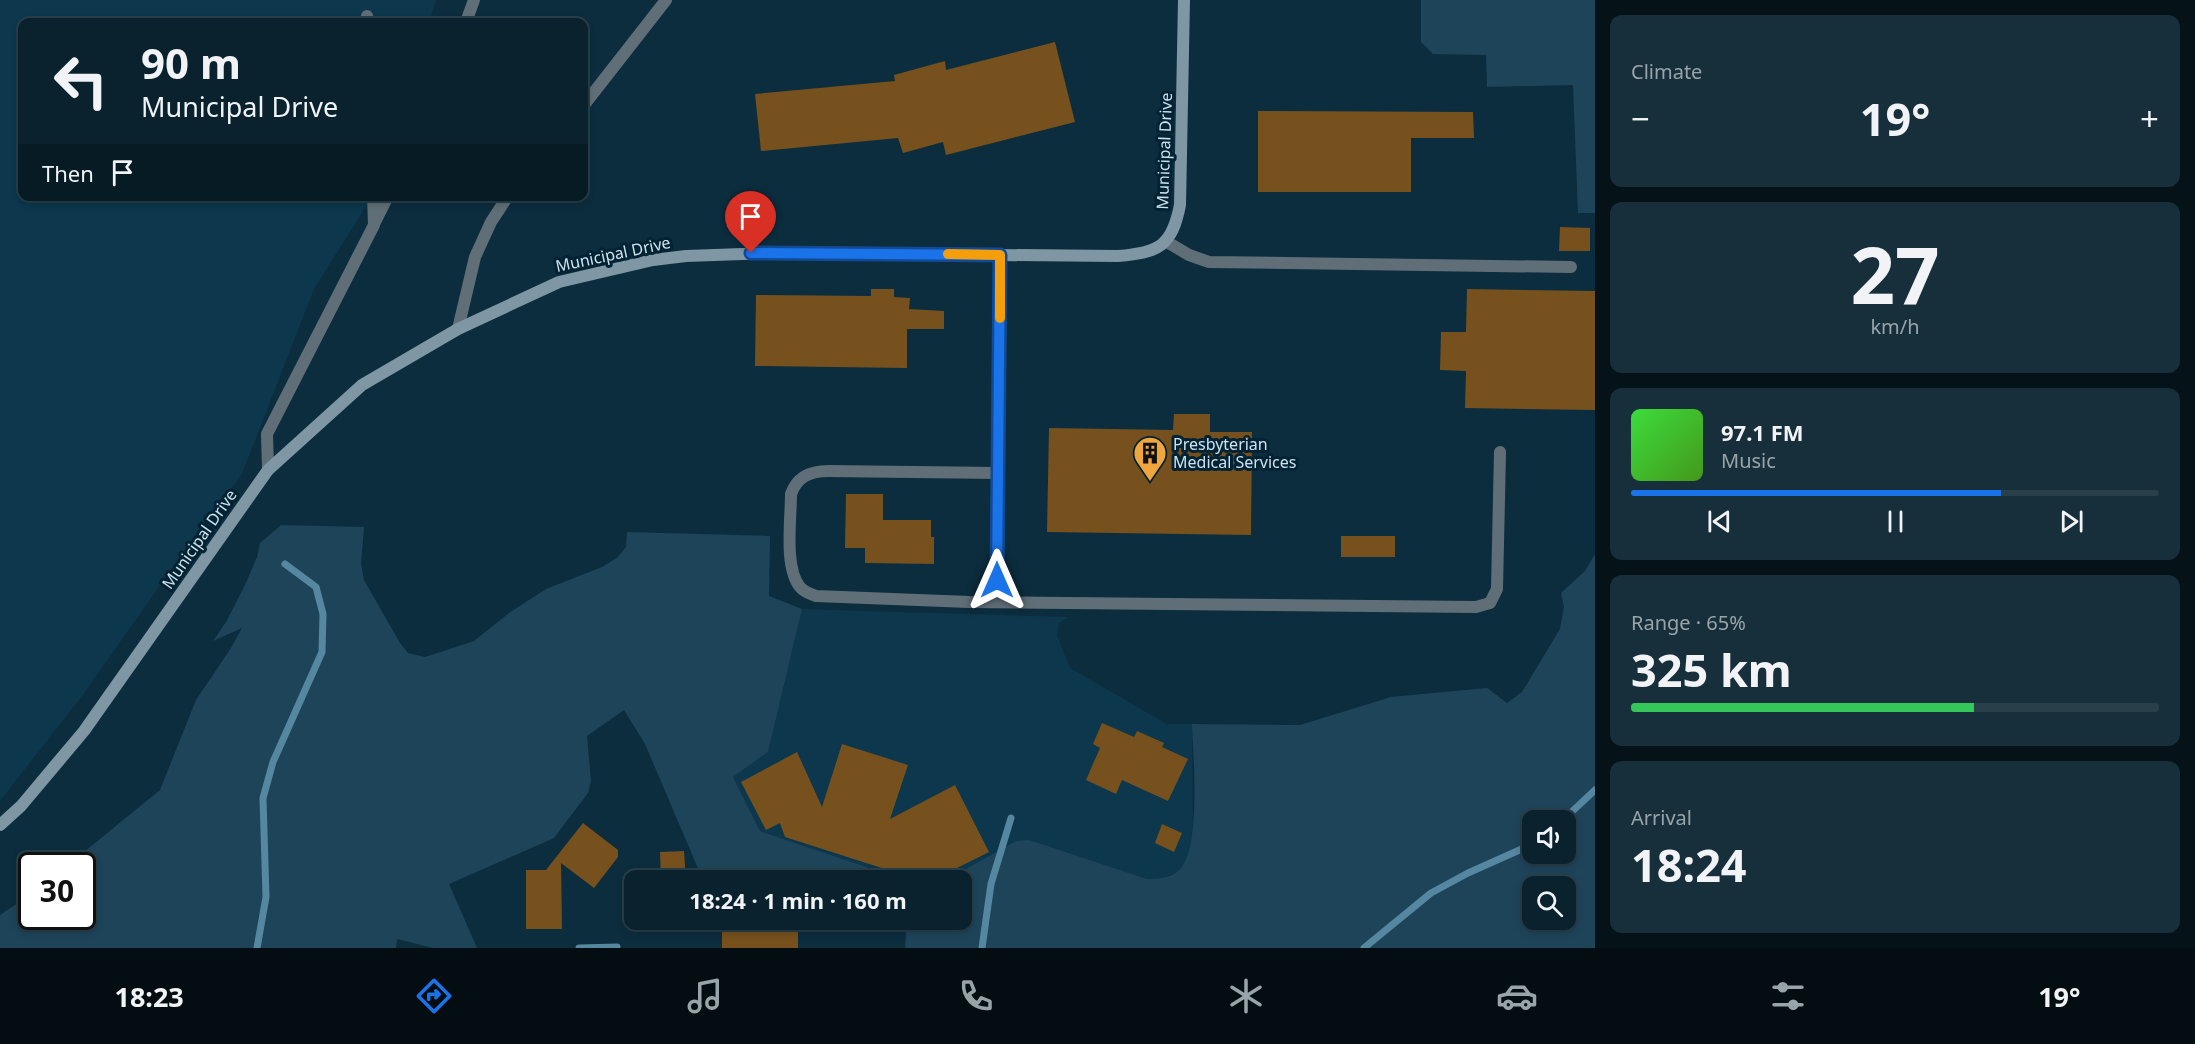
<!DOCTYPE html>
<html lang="en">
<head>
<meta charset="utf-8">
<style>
  body { margin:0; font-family:"Noto Sans",sans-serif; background:#172f3a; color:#f1f3f6; height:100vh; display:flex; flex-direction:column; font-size:22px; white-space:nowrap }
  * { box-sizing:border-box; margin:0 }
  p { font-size:20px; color:#99a4aa }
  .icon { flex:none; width:33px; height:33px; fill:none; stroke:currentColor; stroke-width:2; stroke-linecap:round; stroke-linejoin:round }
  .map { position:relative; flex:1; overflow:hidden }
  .panel { display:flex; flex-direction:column; gap:15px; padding:15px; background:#051319; width:600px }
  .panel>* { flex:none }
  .hud { position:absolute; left:18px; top:18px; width:570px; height:183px; border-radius:12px; box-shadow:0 3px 9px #0003,0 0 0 2px #293f4a; background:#09222e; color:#f1f3f6; overflow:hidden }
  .fabs { position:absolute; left:1522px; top:810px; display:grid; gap:12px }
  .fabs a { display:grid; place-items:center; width:54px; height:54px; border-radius:12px; background:#09222e; box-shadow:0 3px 9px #0003,0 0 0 2px #293f4a; font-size:30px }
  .speed { position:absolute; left:18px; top:852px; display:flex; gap:12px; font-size:30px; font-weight:700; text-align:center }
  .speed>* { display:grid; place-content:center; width:78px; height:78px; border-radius:50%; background:#09222e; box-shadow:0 3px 9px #0003,0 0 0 2px #293f4a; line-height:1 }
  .speed .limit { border:3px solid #111; border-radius:9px; background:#fff; color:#111 }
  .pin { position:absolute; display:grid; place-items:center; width:51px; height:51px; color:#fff; margin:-62px -26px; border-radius:50% 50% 50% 0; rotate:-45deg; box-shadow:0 0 6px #0007 }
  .pin .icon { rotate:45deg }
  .me { position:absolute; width:66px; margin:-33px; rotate:0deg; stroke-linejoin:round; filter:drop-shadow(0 0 4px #0008) }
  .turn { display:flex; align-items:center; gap:21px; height:126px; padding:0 24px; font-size:27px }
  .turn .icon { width:78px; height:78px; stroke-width:2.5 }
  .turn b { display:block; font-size:42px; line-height:51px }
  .then { display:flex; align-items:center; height:57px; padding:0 24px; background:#0003; gap:12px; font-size:22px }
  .big { font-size:45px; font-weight:700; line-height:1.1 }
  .panel .widget { flex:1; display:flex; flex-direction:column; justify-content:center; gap:9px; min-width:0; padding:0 21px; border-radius:12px; background:#172f3a }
  .panel .dial { align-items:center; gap:0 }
  .dial b { font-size:78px; line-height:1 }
  .song { display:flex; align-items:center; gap:18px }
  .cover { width:72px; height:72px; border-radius:9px; background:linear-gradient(135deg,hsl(120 70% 55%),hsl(100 70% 35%)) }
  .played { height:6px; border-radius:3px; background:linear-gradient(90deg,#1a73e8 70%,#293f4a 70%) }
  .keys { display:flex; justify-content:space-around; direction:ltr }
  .heat { display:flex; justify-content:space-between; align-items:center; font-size:33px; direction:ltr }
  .charge { height:9px; border-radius:4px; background:linear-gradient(90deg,#34c759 65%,#293f4a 0) }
  .trip { position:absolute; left:624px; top:870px; width:348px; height:60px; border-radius:12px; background:#09222e; box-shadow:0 3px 9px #0003,0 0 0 2px #293f4a; font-weight:700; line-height:60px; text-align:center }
  .menu { display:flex; height:96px; justify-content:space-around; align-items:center; background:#040e12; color:#99a4aa }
  .menu .icon { width:42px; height:42px }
  .menu .active { color:#1a73e8 }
  .menu b { font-size:27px; color:#f1f3f6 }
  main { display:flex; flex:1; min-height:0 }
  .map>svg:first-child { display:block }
  .built { fill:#0c374c }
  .green { fill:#1e445a; fill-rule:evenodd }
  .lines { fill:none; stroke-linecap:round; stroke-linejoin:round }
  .stream { stroke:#5687a1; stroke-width:7 }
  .building { fill:#76511e }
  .service { stroke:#606f77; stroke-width:12 }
  .minor { stroke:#606f77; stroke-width:12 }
  .secondary { stroke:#7f96a4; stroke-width:12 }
  .route-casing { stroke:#114b97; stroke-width:15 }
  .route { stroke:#1a73e8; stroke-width:10 }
  .slow { stroke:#f59e0b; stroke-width:10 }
  .labels { text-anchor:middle; stroke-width:6; stroke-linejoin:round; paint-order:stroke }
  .street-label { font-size:16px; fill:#d0e1ed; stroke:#022333 }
  .poi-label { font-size:16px; fill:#d0e1ed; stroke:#022333; text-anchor:start }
</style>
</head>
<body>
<main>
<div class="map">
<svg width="1595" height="948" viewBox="0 0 1595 948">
  <rect width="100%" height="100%" fill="#0c2d3e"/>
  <g class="built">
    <polygon points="0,0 436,0 429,22 22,22 22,196 372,197 314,289 242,474 195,536 82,696 0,801"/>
    <polygon points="802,609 1068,617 1059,623 1057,635 1070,668 1167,724 1192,724 1193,831 1188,859 1177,872 1160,879 1147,879 1016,841 946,880 905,880 760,831 733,777 768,752"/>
  </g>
  <g class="green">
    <polygon points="1421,0 1595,0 1595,213 1578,213 1573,85 1487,87 1486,55 1433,54 1421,42"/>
    <polygon points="281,525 364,527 361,564 364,580 400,643 408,653 425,657 474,641 509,613 546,589 602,567 618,557 626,547 627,532 770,536 769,596 802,609 768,752 733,777 760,831 905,880 703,880 645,744 624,710 587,736 591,781 588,793 554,838 449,884 477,948 433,948 397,939 396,948 0,948 0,915 31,894 32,916 82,916 82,866 68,865 160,790 196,700 231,648 242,628 213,641 226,622 245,585 257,557 260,543"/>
    <path d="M1595 554V948H905L907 923 886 920H962V880H946L1016 841 1029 840 1147 879C1157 879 1170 878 1178 871 1202 851 1193 756 1192 724L1300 725 1391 697 1487 688 1507 703 1522 692 1560 629 1564 607 1561 593 1585 571ZM1533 820H1566V854H1533ZM1533 886H1566V920H1533Z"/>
  </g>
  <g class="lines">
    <g class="stream">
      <polyline points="1563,820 1595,790"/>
      <polyline points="257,948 266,897 263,798 273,762 322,652 323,614 316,587 285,564"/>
      <polyline points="579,948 617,947"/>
      <polyline points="982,948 991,884 1011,818"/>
      <polyline points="1364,948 1431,893 1468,873 1533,844"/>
    </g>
  </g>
  <g class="building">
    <polygon points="1055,42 1075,122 946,155 943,142 903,153 898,138 761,151 755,94 895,81 894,75 945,61 946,70"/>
    <polygon points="1258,111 1473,112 1474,138 1411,138 1411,192 1258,192"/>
    <polygon points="1560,227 1590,228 1590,251 1559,251"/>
    <polygon points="871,289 894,289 894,297 910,298 909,309 944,311 944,329 907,329 907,368 755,366 756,295 871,296"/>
    <polygon points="1467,289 1595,291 1595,410 1465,408 1466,371 1440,370 1441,332 1466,332"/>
    <polygon points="1174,414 1210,414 1210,432 1252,432 1251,535 1047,532 1049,428 1173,430"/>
    <polygon points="846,494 883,494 883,520 931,520 931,537 934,537 934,564 865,563 865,548 845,548"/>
    <rect x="1341" y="536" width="54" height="21"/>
    <polygon points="1102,723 1134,737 1137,731 1164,743 1162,747 1188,759 1168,801 1122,780 1116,794 1086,780 1100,748 1093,744"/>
    <polygon points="842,744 908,765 890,819 955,785 989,852 933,880 929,872 916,879 785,837 780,823 766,830 741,782 797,752 822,807"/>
    <polygon points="583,823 618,850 618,857 594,888 561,863 562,929 526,929 526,870 546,870"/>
    <polygon points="1162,824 1182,833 1174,852 1155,843"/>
    <polygon points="684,851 686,880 661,880 660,852"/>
    <polygon points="722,927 798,928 798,948 722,948"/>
  </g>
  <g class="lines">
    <g class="service">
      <polyline points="367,16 367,22"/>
      <polyline points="466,22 474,0"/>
      <polyline points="584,105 666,0"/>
      <polyline points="375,222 388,196"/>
      <polyline points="1167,242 1189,255 1209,262 1571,267"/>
      <polyline points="458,329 475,257 491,222 508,196"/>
      <polyline points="268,470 267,434 374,225 373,196"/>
      <path d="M998 473 828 471C810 471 797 477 791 494 791 519 784 568 800 587 804 592 810 594 816 596L969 602 1476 607 1490 603 1497 589 1500 452"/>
    </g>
    <polyline class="minor" points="997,602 1001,255"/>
    <path class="secondary" d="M0 825 21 806 84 731 268 470 362 385 458 329 559 282 653 260 686 256 773 253 1118 256C1159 253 1172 246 1180 205L1184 0"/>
  </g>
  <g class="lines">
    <defs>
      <polyline id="route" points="751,253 1000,255 997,580"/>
    </defs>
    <use href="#route" class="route-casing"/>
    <use href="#route" class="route"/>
    <polyline class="slow" points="948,254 1000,255 1000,318"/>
  </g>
  <defs>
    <symbol id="building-pin" viewBox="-11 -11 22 30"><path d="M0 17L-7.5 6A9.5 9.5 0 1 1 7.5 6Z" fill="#f0a63e" stroke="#022333"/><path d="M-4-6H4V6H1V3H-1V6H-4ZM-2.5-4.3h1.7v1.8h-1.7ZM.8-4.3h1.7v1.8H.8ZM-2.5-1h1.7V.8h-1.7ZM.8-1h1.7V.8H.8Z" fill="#111"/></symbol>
  </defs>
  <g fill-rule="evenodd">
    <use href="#building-pin" x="1131" y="434" width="38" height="52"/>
  </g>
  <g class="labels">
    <g class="street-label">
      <text transform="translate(1164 151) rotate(-88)" y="6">Municipal Drive</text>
      <text transform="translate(613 254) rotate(-12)" y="6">Municipal Drive</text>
      <text transform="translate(199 539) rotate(-55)" y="6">Municipal Drive</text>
    </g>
    <g class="poi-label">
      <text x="1173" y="450">Presbyterian<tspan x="1173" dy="18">Medical Services</tspan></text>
    </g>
  </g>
</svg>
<div class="fabs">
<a><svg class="icon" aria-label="sound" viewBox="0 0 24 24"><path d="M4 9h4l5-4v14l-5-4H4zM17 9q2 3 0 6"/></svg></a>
<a><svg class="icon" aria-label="search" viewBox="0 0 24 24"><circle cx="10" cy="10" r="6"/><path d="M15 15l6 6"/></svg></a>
</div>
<div class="speed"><div class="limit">30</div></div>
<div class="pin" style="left:751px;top:253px;background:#d93025"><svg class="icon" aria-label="arrive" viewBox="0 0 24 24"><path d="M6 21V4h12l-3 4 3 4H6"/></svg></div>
<svg class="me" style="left:997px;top:580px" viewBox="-20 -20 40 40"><path d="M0-17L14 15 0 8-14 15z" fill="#1a73e8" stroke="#fff" stroke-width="4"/></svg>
<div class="trip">18:24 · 1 min · 160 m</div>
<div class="hud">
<div class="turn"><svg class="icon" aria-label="left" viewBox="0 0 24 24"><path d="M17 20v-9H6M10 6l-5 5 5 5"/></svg><div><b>90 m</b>Municipal Drive</div></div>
<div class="then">Then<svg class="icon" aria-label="arrive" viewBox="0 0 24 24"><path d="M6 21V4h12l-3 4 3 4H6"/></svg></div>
</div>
</div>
<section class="panel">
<div class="widget"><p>Climate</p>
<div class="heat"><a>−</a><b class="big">19°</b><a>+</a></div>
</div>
<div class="widget dial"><b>27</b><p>km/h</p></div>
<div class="widget">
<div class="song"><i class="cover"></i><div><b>97.1 FM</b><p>Music</p></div></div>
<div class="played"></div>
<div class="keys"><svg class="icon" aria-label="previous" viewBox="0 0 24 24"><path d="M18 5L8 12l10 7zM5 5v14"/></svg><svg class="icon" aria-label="pause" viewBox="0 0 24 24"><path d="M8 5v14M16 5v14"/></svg><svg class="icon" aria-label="next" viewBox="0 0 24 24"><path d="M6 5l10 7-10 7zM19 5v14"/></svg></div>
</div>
<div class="widget"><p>Range · 65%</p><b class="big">325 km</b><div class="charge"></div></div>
<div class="widget"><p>Arrival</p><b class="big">18:24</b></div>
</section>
</main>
<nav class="menu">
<b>18:23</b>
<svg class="icon active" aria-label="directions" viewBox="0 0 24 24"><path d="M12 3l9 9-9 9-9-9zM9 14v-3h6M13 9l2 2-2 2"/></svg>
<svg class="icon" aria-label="music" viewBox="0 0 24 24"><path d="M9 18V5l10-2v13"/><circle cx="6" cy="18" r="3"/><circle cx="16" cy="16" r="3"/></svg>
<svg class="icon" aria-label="phone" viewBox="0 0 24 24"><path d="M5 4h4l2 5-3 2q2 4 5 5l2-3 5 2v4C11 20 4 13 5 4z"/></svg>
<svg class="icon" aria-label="climate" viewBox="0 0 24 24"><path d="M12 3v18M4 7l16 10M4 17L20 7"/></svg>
<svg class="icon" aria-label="car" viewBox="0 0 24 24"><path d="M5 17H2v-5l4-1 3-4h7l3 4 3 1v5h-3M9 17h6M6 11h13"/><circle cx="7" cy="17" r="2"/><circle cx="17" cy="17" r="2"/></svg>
<svg class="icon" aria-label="filters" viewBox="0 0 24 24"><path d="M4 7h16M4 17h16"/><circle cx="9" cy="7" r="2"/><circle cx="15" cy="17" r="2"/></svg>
<b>19°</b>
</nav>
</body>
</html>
